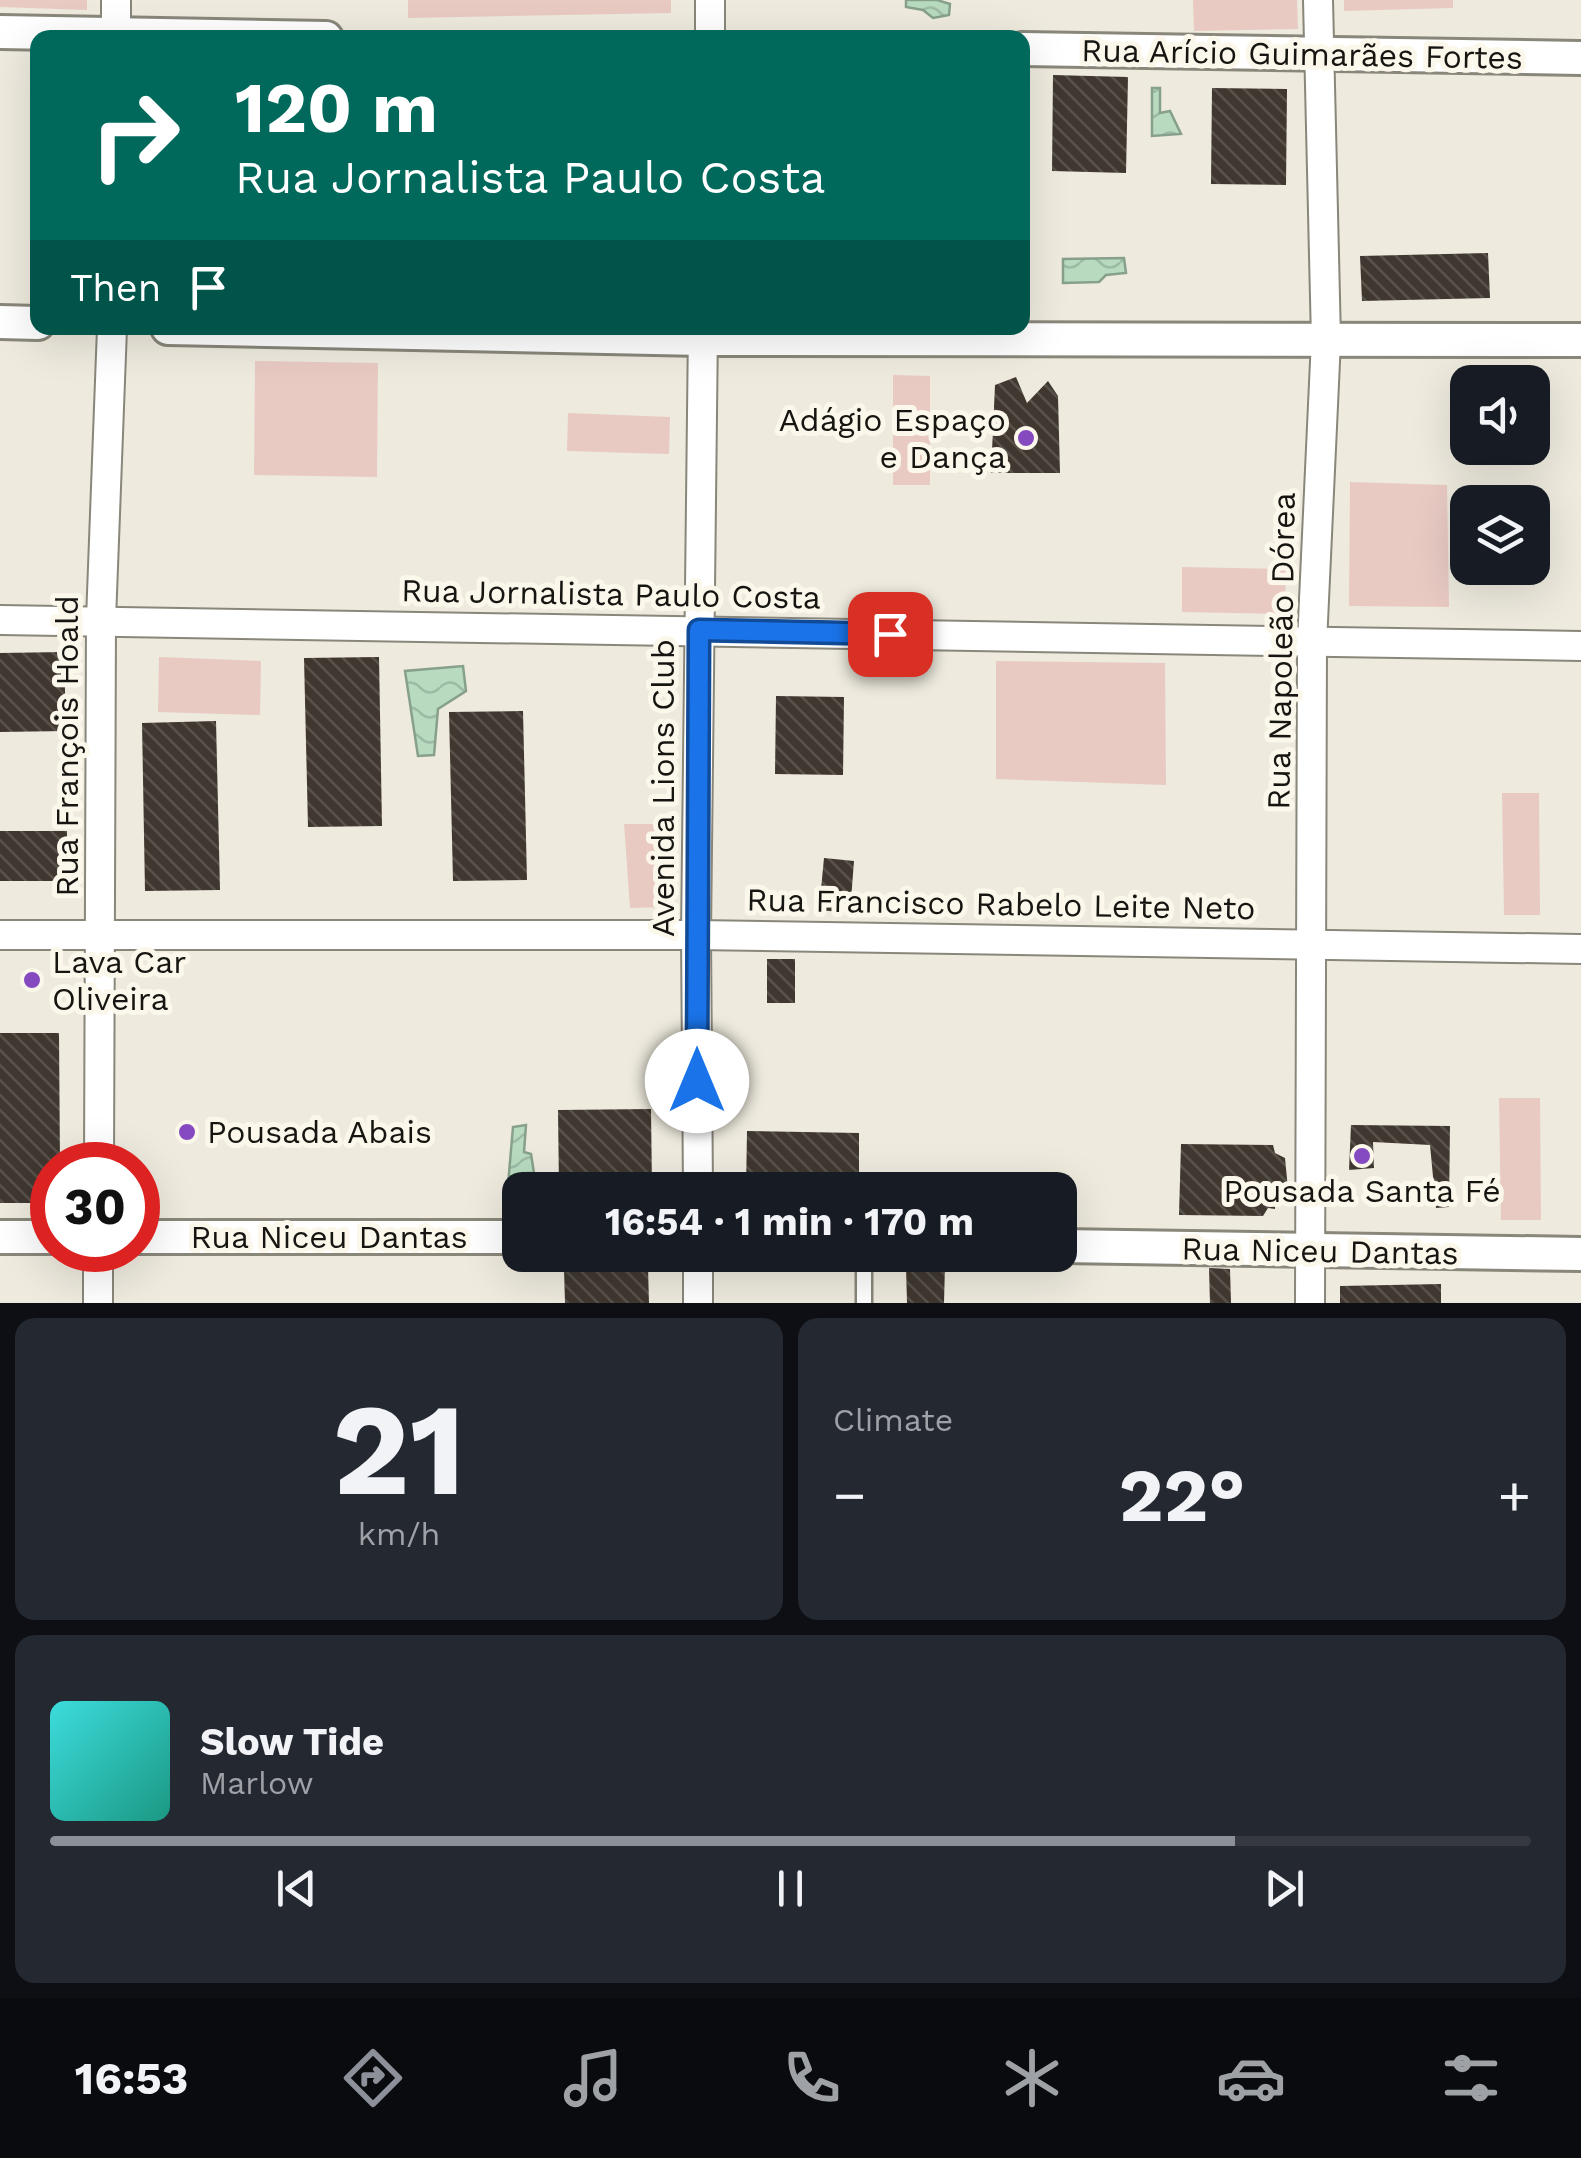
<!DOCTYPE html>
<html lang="en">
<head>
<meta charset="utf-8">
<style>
  body { margin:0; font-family:"Work Sans",sans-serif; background:#242831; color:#f1f3f6; height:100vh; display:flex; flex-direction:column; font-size:38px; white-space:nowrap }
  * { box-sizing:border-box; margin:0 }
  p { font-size:32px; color:#9ea1a6 }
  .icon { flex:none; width:55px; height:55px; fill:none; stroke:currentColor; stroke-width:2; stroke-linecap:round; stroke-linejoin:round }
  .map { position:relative; height:1303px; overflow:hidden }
  .side { display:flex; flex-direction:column; gap:15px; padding:15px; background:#0d0f14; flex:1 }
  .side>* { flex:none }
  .guide { position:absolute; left:30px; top:30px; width:1000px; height:305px; border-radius:20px; box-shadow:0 10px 40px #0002; background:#00695c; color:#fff; overflow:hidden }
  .tools { position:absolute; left:1450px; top:365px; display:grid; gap:20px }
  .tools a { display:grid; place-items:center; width:100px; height:100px; border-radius:20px; background:#171b24; box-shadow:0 10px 40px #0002; font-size:50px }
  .speed { position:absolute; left:30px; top:1142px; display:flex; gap:20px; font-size:50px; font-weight:700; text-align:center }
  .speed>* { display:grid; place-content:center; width:130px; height:130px; border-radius:50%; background:#171b24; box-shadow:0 10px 40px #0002; line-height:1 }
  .speed .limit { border:15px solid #d22; background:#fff; color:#111 }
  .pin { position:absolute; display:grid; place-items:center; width:85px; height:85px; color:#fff; margin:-42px; border-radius:20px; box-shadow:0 5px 15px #0006 }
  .me { position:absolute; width:110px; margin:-55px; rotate:0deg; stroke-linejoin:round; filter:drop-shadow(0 0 8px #0008) }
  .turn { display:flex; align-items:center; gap:35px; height:210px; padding:0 40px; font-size:45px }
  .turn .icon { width:130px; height:130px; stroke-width:2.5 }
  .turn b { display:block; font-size:70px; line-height:85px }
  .then { display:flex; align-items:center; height:95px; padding:0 40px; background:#0003; gap:20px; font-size:38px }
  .big { font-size:75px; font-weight:700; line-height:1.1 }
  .side .widget { flex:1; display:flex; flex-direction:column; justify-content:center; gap:15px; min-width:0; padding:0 35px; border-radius:20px; background:#242831 }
  .side .dial { align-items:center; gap:0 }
  .dial b { font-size:130px; line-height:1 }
  .song { display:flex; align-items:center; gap:30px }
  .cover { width:120px; height:120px; border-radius:15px; background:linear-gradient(135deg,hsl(180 70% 55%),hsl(170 70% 35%)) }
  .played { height:10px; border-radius:5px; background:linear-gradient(90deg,#8c9099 80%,#363941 80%) }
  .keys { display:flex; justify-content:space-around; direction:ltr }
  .heat { display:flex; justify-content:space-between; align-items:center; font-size:55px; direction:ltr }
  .side .tiles { flex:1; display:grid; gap:15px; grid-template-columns:1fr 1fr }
  .widget:last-child { grid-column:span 2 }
  .trip { position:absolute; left:502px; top:1172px; width:575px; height:100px; border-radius:20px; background:#171b24; box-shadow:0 10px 40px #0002; font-weight:700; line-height:100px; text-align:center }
  .tab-bar { display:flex; height:160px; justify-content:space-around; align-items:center; background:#090b0e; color:#9ea1a6 }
  .tab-bar .icon { width:70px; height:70px }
  .tab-bar .current { color:#8c9099 }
  .tab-bar b { font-size:45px; color:#f1f3f6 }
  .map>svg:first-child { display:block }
  .green { fill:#e8cac3 }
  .water { fill:url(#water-waves); stroke:#87a08c; stroke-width:2.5 }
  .building { fill:url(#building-back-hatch) }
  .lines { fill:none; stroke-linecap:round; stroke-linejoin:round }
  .service-casing { stroke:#89867a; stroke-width:19 }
  .minor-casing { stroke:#89867a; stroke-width:32 }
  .tertiary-casing { stroke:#89867a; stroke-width:38 }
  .service { stroke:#fff; stroke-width:14 }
  .minor { stroke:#fff; stroke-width:28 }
  .tertiary { stroke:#fff; stroke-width:32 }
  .route-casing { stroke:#114b97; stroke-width:25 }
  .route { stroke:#1a73e8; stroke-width:18 }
  .poi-dot { fill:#854ac0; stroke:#fbf7eb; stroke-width:4 }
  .labels { text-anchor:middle; stroke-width:10; stroke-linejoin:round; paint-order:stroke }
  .street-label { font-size:32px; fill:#161511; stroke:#fbf7eb }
  .poi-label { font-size:32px; fill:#161511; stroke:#fbf7eb; text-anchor:start }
</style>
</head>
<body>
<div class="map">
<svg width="1581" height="1303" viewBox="0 0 1581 1303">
  <defs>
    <pattern id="water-waves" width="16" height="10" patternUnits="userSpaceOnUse" patternTransform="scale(2.5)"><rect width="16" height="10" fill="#b8dbc0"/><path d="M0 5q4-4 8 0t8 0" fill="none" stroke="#9dbba4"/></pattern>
    <pattern id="building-back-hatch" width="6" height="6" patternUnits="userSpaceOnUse" patternTransform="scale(2.5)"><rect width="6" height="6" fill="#403830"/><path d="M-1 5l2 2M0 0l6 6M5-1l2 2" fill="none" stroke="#58524b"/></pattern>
  </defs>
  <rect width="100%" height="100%" fill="#eeeade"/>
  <g class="green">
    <polygon points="0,0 87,0 87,10 0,7"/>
    <polygon points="408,0 671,0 671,13 408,18"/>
    <polygon points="1193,0 1297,0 1298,29 1194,31"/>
    <polygon points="1344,0 1453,0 1453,8 1344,11"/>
    <polygon points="255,361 378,363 377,477 254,475"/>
    <polygon points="893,375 930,376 930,485 893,485"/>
    <polygon points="568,413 670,417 669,454 567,451"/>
    <polygon points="1350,482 1447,485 1449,607 1349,606"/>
    <polygon points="1182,567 1286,569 1285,614 1182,612"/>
    <polygon points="159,657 261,661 260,715 158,712"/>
    <polygon points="996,661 1165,663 1166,785 996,779"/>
    <polygon points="1502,793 1539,793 1540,915 1504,915"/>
    <polygon points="624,824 665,824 670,907 630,908"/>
    <polygon points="1499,1098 1540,1098 1541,1220 1501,1220"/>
  </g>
  <g class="water">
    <polygon points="906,0 937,0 950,4 949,15 933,18 923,10 906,7"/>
    <polygon points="1152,88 1160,88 1160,113 1170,111 1181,134 1152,136"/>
    <polygon points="1124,258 1126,273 1106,275 1099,282 1063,283 1063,259"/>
    <polygon points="463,666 466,691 438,709 434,755 418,756 405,671"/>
    <polygon points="526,1125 524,1152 531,1154 534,1173 527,1173 529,1187 508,1185 513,1127"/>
  </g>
  <g class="building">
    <polygon points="1053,75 1128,77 1126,173 1052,171"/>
    <polygon points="1212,88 1287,89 1286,185 1211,184"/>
    <polygon points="1488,253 1490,298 1362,301 1360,256"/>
    <polygon points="1016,377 1027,403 1048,381 1058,396 1060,473 991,473 995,385"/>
    <polygon points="64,652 66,731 0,732 0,653"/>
    <polygon points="379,657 382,826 308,827 304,658"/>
    <polygon points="776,696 844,697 843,775 775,774"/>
    <polygon points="523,711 527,880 453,881 449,712"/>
    <polygon points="216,721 220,890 145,891 142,723"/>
    <rect x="0" y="831" width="67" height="50"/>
    <polygon points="824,858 854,861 850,913 819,910"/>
    <rect x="767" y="959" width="28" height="44"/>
    <polygon points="0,1033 59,1033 60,1165 52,1165 52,1203 0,1203"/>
    <polygon points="651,1109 652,1189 559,1189 558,1110"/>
    <polygon points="1351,1125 1450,1126 1449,1207 1436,1208 1430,1145 1373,1142 1374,1168 1349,1170"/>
    <polygon points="747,1131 859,1133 859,1190 746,1190"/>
    <polygon points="1181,1144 1273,1145 1275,1153 1285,1158 1288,1189 1275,1190 1275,1209 1268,1208 1263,1216 1179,1215"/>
    <polygon points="945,1265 944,1303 907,1303 906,1266"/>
    <polygon points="648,1267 649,1303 565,1303 564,1269"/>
    <polygon points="1209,1268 1230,1269 1231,1303 1210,1303"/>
    <polygon points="1441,1284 1441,1303 1340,1303 1340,1286"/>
  </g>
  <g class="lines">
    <defs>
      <polyline id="service" points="864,1255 864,1303"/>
      <g id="minor">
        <polyline points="116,0 116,38"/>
        <polyline points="710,38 710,0"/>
        <polyline points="0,620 1581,646"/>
        <polyline points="0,935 696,935 1581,949"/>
        <polyline points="99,1165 101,620 112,328"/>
        <polyline points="698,1190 696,935 703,328"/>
        <polyline points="98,1303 98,1250"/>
        <polyline points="698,1303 698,1255"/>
        <polyline points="1310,1303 1312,643 1326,340 1318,0"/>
      </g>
      <g id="tertiary">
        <polyline points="0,32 326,38"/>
        <polyline points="1022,49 1581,58"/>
        <polyline points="0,322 38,323"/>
        <polyline points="168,328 703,339 1581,340"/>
        <polyline points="0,1237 52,1237"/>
        <polyline points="138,1237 520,1237"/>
        <polyline points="1060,1246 1581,1254"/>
      </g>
    </defs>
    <use href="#service" class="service-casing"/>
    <use href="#minor" class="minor-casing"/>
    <use href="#tertiary" class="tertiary-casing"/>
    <use href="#service" class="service"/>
    <use href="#minor" class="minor"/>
    <use href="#tertiary" class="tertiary"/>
  </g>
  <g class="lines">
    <defs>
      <polyline id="route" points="697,1081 699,630 890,634"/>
    </defs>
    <use href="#route" class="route-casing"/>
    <use href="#route" class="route"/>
  </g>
  <g class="poi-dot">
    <circle cx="1026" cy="438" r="10"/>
    <circle cx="32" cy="980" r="10"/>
    <circle cx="187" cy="1132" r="10"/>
    <circle cx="1362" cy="1156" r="10"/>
  </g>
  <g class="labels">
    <g class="street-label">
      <text transform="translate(1302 54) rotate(1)" y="11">Rua Arício Guimarães Fortes</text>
      <text transform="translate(611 594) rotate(1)" y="11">Rua Jornalista Paulo Costa</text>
      <text transform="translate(1281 651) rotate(-89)" y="11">Rua Napoleão Dórea</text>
      <text transform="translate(67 746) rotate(-90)" y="11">Rua François Hoald</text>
      <text transform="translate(663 788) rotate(-90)" y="11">Avenida Lions Club</text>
      <text transform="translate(1001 904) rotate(1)" y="11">Rua Francisco Rabelo Leite Neto</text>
      <text x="329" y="1248">Rua Niceu Dantas</text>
      <text transform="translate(1320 1251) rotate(1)" y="11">Rua Niceu Dantas</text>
    </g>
    <g class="poi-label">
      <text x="1006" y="431" text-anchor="end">Adágio Espaço<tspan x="1006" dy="37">e Dança</tspan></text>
      <text x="52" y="973">Lava Car<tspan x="52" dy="37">Oliveira</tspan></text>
      <text x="207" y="1143">Pousada Abais</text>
      <text x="1362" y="1202" text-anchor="middle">Pousada Santa Fé</text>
    </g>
  </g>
</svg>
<div class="tools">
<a><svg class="icon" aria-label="sound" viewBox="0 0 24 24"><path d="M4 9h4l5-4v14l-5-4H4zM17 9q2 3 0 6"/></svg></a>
<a><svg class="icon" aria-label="layers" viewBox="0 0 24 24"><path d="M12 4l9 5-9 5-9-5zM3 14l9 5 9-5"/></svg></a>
</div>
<div class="speed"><div class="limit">30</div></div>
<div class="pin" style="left:890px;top:634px;background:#d93025"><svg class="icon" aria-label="arrive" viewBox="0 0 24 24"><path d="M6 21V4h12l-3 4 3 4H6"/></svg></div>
<svg class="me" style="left:697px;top:1081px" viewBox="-20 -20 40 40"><circle r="19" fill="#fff"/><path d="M0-13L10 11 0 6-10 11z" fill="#1a73e8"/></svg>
<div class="trip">16:54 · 1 min · 170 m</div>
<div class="guide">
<div class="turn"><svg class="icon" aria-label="right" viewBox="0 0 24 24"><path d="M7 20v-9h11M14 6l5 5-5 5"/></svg><div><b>120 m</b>Rua Jornalista Paulo Costa</div></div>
<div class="then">Then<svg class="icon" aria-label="arrive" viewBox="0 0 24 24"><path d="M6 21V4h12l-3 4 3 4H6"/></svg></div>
</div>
</div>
<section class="side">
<div class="tiles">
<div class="widget dial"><b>21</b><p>km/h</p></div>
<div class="widget"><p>Climate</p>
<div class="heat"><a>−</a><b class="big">22°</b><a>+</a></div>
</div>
<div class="widget">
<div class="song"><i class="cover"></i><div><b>Slow Tide</b><p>Marlow</p></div></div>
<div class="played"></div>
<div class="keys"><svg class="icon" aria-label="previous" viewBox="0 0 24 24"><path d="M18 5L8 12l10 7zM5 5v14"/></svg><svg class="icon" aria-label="pause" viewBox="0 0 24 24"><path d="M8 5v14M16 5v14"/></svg><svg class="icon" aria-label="next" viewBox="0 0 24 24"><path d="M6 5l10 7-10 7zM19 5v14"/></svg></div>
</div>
</div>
</section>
<nav class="tab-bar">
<b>16:53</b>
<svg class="icon current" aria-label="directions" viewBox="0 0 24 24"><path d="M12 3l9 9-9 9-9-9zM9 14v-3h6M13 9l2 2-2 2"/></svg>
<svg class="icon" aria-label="music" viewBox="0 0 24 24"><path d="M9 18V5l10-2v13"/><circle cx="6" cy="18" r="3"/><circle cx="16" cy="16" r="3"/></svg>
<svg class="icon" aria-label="phone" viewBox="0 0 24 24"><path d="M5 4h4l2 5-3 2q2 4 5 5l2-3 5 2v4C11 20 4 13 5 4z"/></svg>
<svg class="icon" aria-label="climate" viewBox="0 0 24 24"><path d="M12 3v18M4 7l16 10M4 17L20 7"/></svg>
<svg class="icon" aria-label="car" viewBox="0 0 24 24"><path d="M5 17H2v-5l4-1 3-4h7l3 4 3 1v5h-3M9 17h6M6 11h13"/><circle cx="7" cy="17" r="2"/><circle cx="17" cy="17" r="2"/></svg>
<svg class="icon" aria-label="filters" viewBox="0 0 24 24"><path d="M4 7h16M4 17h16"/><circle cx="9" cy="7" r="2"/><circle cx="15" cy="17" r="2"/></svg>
</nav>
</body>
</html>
